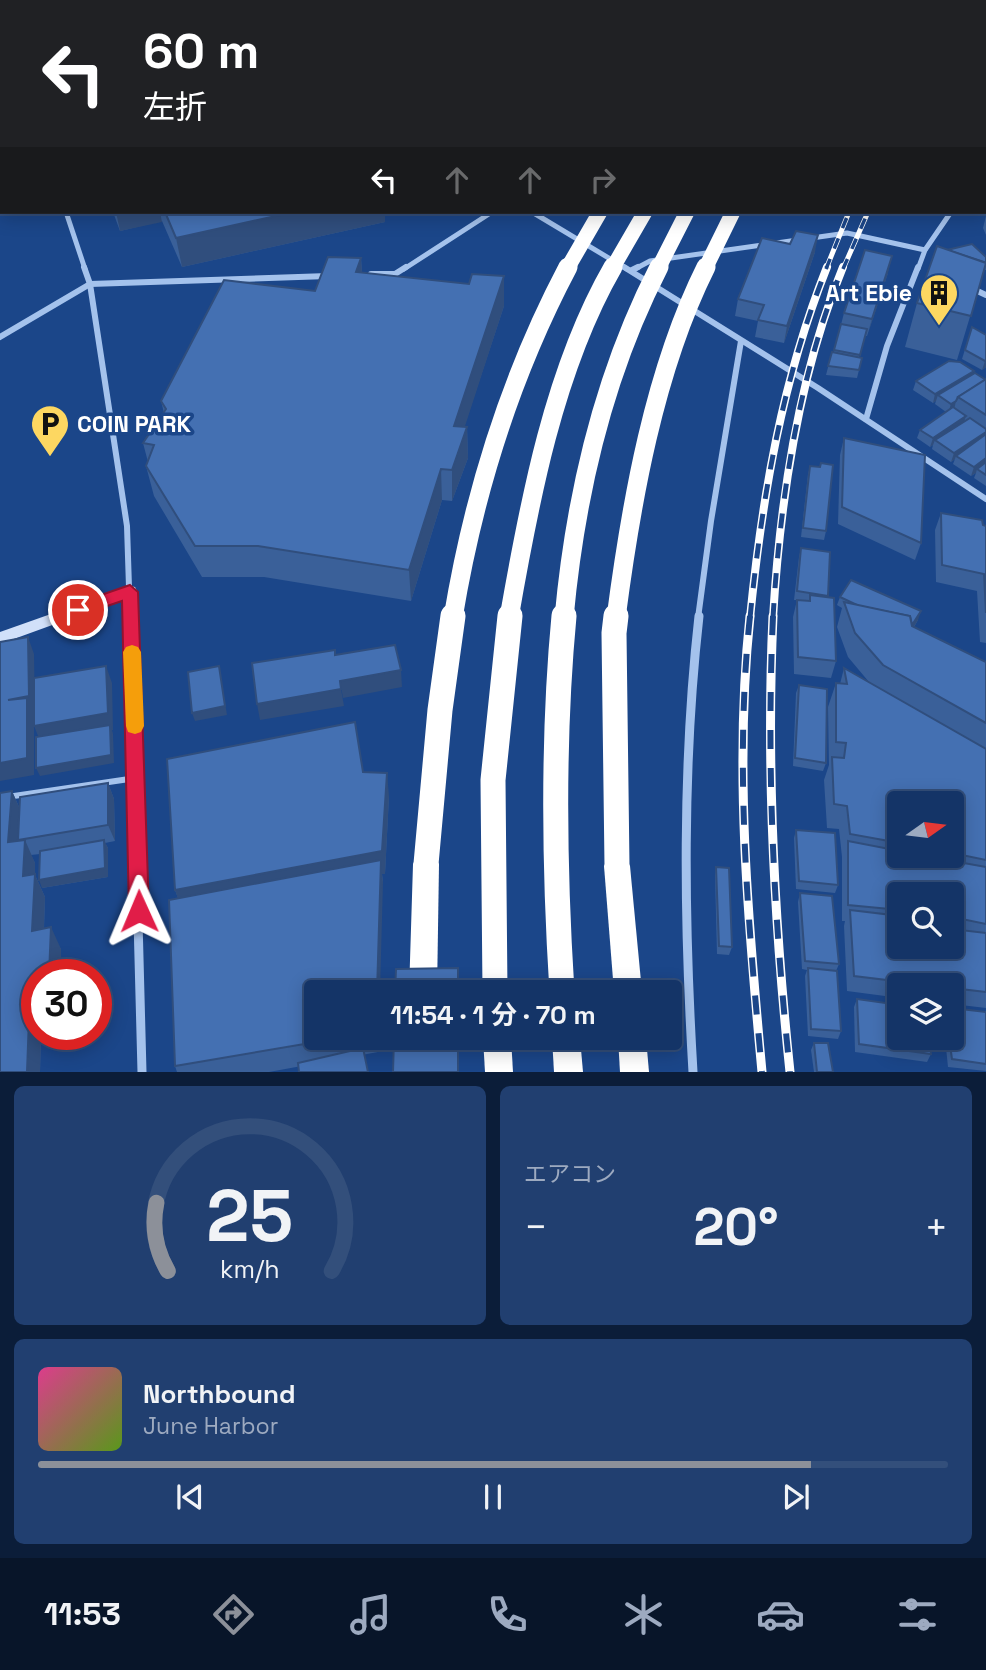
<!DOCTYPE html>
<html lang="ja">
<head>
<meta charset="utf-8">
<style>
  body { margin:0; font-family:"Space Grotesk","Noto Sans JP",sans-serif; background:#213f70; color:#f1f3f6; height:100vh; display:flex; flex-direction:column; font-size:26px; white-space:nowrap }
  * { box-sizing:border-box; margin:0 }
  p { font-size:23px; color:#9daac0 }
  .icon { flex:none; width:38px; height:38px; fill:none; stroke:currentColor; stroke-width:2; stroke-linecap:round; stroke-linejoin:round }
  .map { position:relative; height:1072px; overflow:hidden }
  .drawer { display:flex; flex-direction:column; gap:14px; padding:14px; background:#0b1d39; flex:1 }
  .drawer>* { flex:none }
  .top-card { position:absolute; left:0px; top:0px; width:987px; height:214px; box-shadow:0 4px 18px #0003,0 0 0 2px #334f7b; background:#202124; color:#fff; overflow:hidden }
  .needle { width:46px; rotate:76deg }
  .buttons { position:absolute; left:887px; top:791px; display:grid; gap:14px }
  .buttons a { display:grid; place-items:center; width:77px; height:77px; border-radius:7px; background:#143467; box-shadow:0 4px 18px #0003,0 0 0 2px #334f7b; font-size:35px }
  .speed { position:absolute; left:21px; top:959px; display:flex; gap:14px; font-size:35px; font-weight:700; text-align:center }
  .speed>* { display:grid; place-content:center; width:91px; height:91px; border-radius:50%; background:#143467; box-shadow:0 4px 18px #0003,0 0 0 2px #334f7b; line-height:1 }
  .speed .limit { border:10px solid #d22; background:#fff; color:#111 }
  .pin { position:absolute; display:grid; place-items:center; width:60px; height:60px; color:#fff; margin:-30px; border:4px solid #fff; border-radius:50%; box-shadow:0 2px 7px #0007 }
  .me { position:absolute; width:77px; margin:-38px; rotate:359deg; stroke-linejoin:round; filter:drop-shadow(0 0 5px #0008) }
  .turn { display:flex; align-items:center; gap:24px; height:147px; padding:0 28px; font-size:32px }
  .turn .icon { width:91px; height:91px; stroke-width:2.5 }
  .turn b { display:block; font-size:49px; line-height:60px }
  .lanes { display:flex; align-items:center; height:66px; padding:0 28px; background:#0003; justify-content:center; gap:35px; direction:ltr }
  .lanes .off { opacity:.35 }
  .big { font-size:52px; font-weight:700; line-height:1.1 }
  .drawer .widget { flex:1; display:flex; flex-direction:column; justify-content:center; gap:10px; min-width:0; padding:0 24px; border-radius:10px; background:#213f70 }
  .drawer .dial { align-items:center; gap:0 }
  .dial svg { height:182px; overflow:visible; fill:none; stroke:#334f7b; stroke-width:7; stroke-linecap:round; text-anchor:middle }
  .dial text { fill:#f1f3f6; stroke:none }
  .song { display:flex; align-items:center; gap:21px }
  .cover { width:84px; height:84px; border-radius:10px; background:linear-gradient(135deg,hsl(330 70% 55%),hsl(90 70% 35%)) }
  .played { height:7px; border-radius:4px; background:linear-gradient(90deg,#8c9099 85%,#334f7b 85%) }
  .keys { display:flex; justify-content:space-around; direction:ltr }
  .heat { display:flex; justify-content:space-between; align-items:center; font-size:38px; direction:ltr }
  .drawer .tiles { flex:1; display:grid; gap:14px; grid-template-columns:1fr 1fr }
  .widget:last-child { grid-column:span 2 }
  .trip { position:absolute; left:304px; top:980px; width:378px; height:70px; border-radius:7px; background:#143467; box-shadow:0 4px 18px #0003,0 0 0 2px #334f7b; font-weight:700; line-height:70px; text-align:center }
  .dock { display:flex; height:112px; justify-content:space-around; align-items:center; background:#081529; color:#9daac0 }
  .dock .icon { width:49px; height:49px }
  .dock .on { color:#8c9099 }
  .dock b { font-size:32px; color:#f1f3f6 }
  .map>svg:first-child { display:block }
  .lines { fill:none; stroke-linecap:round; stroke-linejoin:round }
  .lane-far1 { stroke:#a4c2ec; stroke-width:3.5 }
  .lane { stroke:#a4c2ec; stroke-width:6 }
  .street-far2 { stroke:#a4c2ec; stroke-width:5 }
  .street-far1 { stroke:#a4c2ec; stroke-width:6 }
  .street { stroke:#a4c2ec; stroke-width:9 }
  .secondary { fill:#d1e0f9; fill-rule:evenodd }
  .highway { fill:#fff; fill-rule:evenodd }
  .rail-far2-casing { stroke:#fff; stroke-width:5 }
  .rail-far1-casing { stroke:#fff; stroke-width:8 }
  .rail-casing { stroke:#fff; stroke-width:9 }
  .rail-far2 { stroke:#1b4689; stroke-width:3.5; stroke-dasharray:11; stroke-linecap:butt }
  .rail-far1 { stroke:#1b4689; stroke-width:5; stroke-dasharray:15; stroke-linecap:butt }
  .rail { stroke:#1b4689; stroke-width:6; stroke-dasharray:19; stroke-linecap:butt }
  .highway-bridge-far2 { stroke:#fff; stroke-width:15 }
  .highway-bridge-far1 { stroke:#fff; stroke-width:19 }
  .highway-bridge { stroke:#fff; stroke-width:25 }
  .wall { fill:#3a6099; fill-rule:evenodd }
  .shaded-wall { fill:#304e7d }
  .building { fill:#4470b2; stroke:#304e7d; stroke-width:2 }
  .route { fill:#e11d48; stroke:#92132f; stroke-width:2 }
  .slow { fill:#f59e0b }
  .labels { text-anchor:middle; stroke-width:7; stroke-linejoin:round; paint-order:stroke }
  .poi-label { font-size:23px; font-weight:bold; fill:#fff; stroke:#1b4689; text-anchor:end }
</style>
</head>
<body>
<div class="map">
<svg width="986" height="1072" viewBox="0 0 986 1072">
  <rect width="100%" height="100%" fill="#1b4689"/>
  <g class="lines">
    <g class="lane-far1">
      <polyline points="703,2 707,0"/>
      <polyline points="0,104 2,109"/>
    </g>
    <polyline class="lane" points="0,798 136,778"/>
    <g class="street-far2">
      <polyline points="157,0 159,2"/>
      <polyline points="0,48 2,50"/>
      <polyline points="66,212 85,269"/>
      <polyline points="532,212 627,269"/>
      <polyline points="404,269 492,212"/>
      <polyline points="635,269 650,261 847,233 925,250"/>
      <polyline points="918,269 925,250 951,212"/>
    </g>
    <g class="street-far1">
      <polyline points="84,267 90,284 127,526 130,618"/>
      <polyline points="624,267 818,388 986,499"/>
      <polyline points="632,270 638,267"/>
      <polyline points="371,274 395,274 406,267"/>
      <polyline points="971,288 986,295"/>
      <polyline points="0,337 90,284 328,276"/>
      <polyline points="866,419 887,346 918,267"/>
      <polyline points="698,618 711,521 741,341"/>
    </g>
    <g class="street">
      <polyline points="130,616 142,1072"/>
      <path d="M693 1072C684 920 682 767 699 616"/>
    </g>
    <polygon class="secondary" points="130,586 135,587 137,591 135,595 0,644 0,632"/>
    <g class="highway">
      <polygon points="86,0 101,0 102,2 88,2"/>
      <polygon points="792,0 806,0 791,2"/>
      <polygon points="834,0 848,0 833,2"/>
      <polygon points="872,0 886,0 871,2"/>
      <polygon points="906,0 920,0 905,2"/>
      <polygon points="936,0 950,0 935,2"/>
      <polygon points="426,853 435,856 439,864 437,992 409,992 413,864 417,856"/>
      <polygon points="617,855 626,858 630,866 642,992 614,992 604,866 608,858"/>
      <polygon points="483,1038 511,1038 513,1072 485,1072"/>
      <polygon points="552,1038 580,1038 583,1072 554,1072"/>
      <polygon points="618,1038 646,1038 649,1072 620,1072"/>
    </g>
    <defs>
      <g id="rail-far2">
        <polyline points="826,269 849,212"/>
        <polyline points="843,269 868,212"/>
      </g>
      <g id="rail-far1">
        <path d="M750 618C762 497 782 380 827 267"/>
        <path d="M773 618C780 500 798 376 843 267"/>
      </g>
      <g id="rail">
        <path d="M750 616C734 767 748 921 762 1072"/>
        <path d="M773 616C766 769 774 920 790 1072"/>
      </g>
    </defs>
    <use href="#rail-far2" class="rail-far2-casing"/>
    <use href="#rail-far1" class="rail-far1-casing"/>
    <use href="#rail" class="rail-casing"/>
    <use href="#rail-far2" class="rail-far2"/>
    <use href="#rail-far1" class="rail-far1"/>
    <use href="#rail" class="rail"/>
    <g class="highway-bridge-far2">
      <polyline points="567,269 600,212"/>
      <polyline points="612,269 645,212"/>
      <polyline points="658,269 687,212"/>
      <polyline points="705,269 733,212"/>
    </g>
    <g class="highway-bridge-far1">
      <path d="M453 618C473 497 511 375 568 267"/>
      <path d="M509 618C529 503 554 369 613 267"/>
      <path d="M564 618C575 498 604 374 659 267"/>
      <path d="M616 618C631 503 654 371 706 267"/>
    </g>
    <g class="highway-bridge">
      <polyline points="616,616 614,633 617,866"/>
      <polyline points="426,864 440,710 453,616"/>
      <polyline points="495,992 493,780 510,616"/>
      <path d="M562 992C554 866 552 742 564 616"/>
    </g>
  </g>
  <g class="wall">
    <polygon points="985,61 986,61 985,109"/>
    <polygon points="113,212 385,212 385,222 182,267 162,221 120,231"/>
    <polygon points="986,216 986,235 983,228"/>
    <polygon points="947,250 986,257 986,270 984,270 957,360 905,347 917,303"/>
    <polygon points="815,252 784,343 755,337 758,321 735,316 738,299"/>
    <polygon points="361,258 362,272 504,306 464,427 467,427 468,458 452,501 442,500 411,601 264,577 202,577 154,496 146,466 148,462 143,443 164,413 161,401"/>
    <polygon points="888,273 867,336 865,336 859,357 862,358 857,378 826,375 832,352 834,352 844,313"/>
    <polygon points="972,327 986,335 986,367 982,370 962,359"/>
    <polygon points="973,374 986,380 986,486 974,478 976,473 971,476 953,464 955,459 951,462 932,449 933,445 930,447 917,438 920,430 946,412 935,404 936,401 933,403 913,390 916,381"/>
    <polygon points="844,438 921,543 915,560 838,524 840,455"/>
    <polygon points="810,466 826,531 824,540 801,537 808,474"/>
    <polygon points="941,513 986,526 986,643 980,642 977,591 936,582 935,530"/>
    <polygon points="801,548 830,552 828,597 836,661 831,678 794,674 793,617 797,600 794,600 799,557"/>
    <path d="M840 597 918 620 914 627 986 662V1008L952 1004V985H900V998L847 991 844 926 845 921H842V857L839 829 827 828 824 780 829 765 828 707 836 683 840 684 844 668 869 682 848 657 837 627 842 608 837 605ZM900 803H952V856H900ZM900 894H952V947H900Z"/>
    <polygon points="799,685 826,763 823,771 793,766 796,693"/>
    <polygon points="363,772 389,796 385,874 382,874 383,882 317,1038 379,1038 378,1052 269,1072 177,1072 175,1066 178,898 175,890"/>
    <polygon points="108,783 114,799 115,841 105,843 108,848 108,877 42,888 40,854 31,855 35,863 35,875 45,897 44,929 61,949 37,975 37,1034 41,1034 40,1072 12,791 20,809"/>
    <polygon points="796,830 838,885 835,893 796,889 794,838"/>
    <polygon points="716,867 732,947 729,955 717,954 715,875"/>
    <polygon points="800,893 839,964 836,971 841,1031 838,1039 808,1036 805,976 807,970 802,969 798,902"/>
    <polygon points="857,999 931,1054 927,1062 855,1052 854,1007"/>
    <polygon points="986,1012 986,1071 948,1067 945,1038 952,1038"/>
    <polygon points="814,1043 833,1072 814,1072 811,1050"/>
  </g>
  <g class="shaded-wall">
    <polygon points="116,212 160,212 162,222 120,231"/>
    <polygon points="294,212 385,212 385,222 182,267 176,238"/>
    <polygon points="818,235 815,252 784,343 787,326"/>
    <polygon points="892,256 888,273 867,336 872,319"/>
    <polygon points="361,258 363,288 356,272"/>
    <polygon points="504,276 504,306 455,457 454,426"/>
    <polygon points="986,360 986,367 982,370 985,361"/>
    <polygon points="974,371 971,379 938,395 936,401 933,403 935,394"/>
    <polygon points="956,401 954,410 948,413 951,404"/>
    <polygon points="966,416 963,425 935,440 933,445 930,447 933,438"/>
    <polygon points="467,427 468,458 452,501 452,470"/>
    <polygon points="986,432 986,438 956,456 955,459 951,462 954,453"/>
    <polygon points="986,458 986,465 977,469 976,473 971,476 974,467"/>
    <polygon points="441,469 442,500 411,601 409,570"/>
    <polygon points="921,611 918,620 907,638 910,629"/>
    <polygon points="28,637 34,654 35,713 33,713 34,715 106,666 112,683 113,730 112,730 113,734 114,763 40,776 36,768 41,743 34,726 34,775 0,781 0,763"/>
    <polygon points="219,666 227,715 195,721 192,713"/>
    <polygon points="401,670 402,687 343,698 340,681"/>
    <polygon points="341,689 344,706 260,720 257,704"/>
    <polygon points="387,773 389,796 385,874 382,874 383,882 380,992 377,992 183,913 175,890"/>
    <polygon points="108,783 114,799 115,841 108,825"/>
    <polygon points="12,791 22,814 18,840 20,844 8,842"/>
    <polygon points="25,840 35,863 35,875 45,897 43,953 32,931 23,876"/>
    <polygon points="104,840 108,848 108,877 42,888 39,880"/>
    <polygon points="51,927 61,949 61,975 49,975"/>
    <polygon points="37,991 37,1034 41,1034 40,1072 27,1072 30,992"/>
    <polygon points="376,1038 379,1038 378,1052"/>
  </g>
  <g class="building">
    <polygon points="165,212 294,212 176,238"/>
    <polygon points="796,231 818,235 787,326 758,320 764,305 738,299 762,238 790,244"/>
    <polygon points="972,244 986,257 986,262 984,262 947,250"/>
    <polygon points="937,246 986,263 971,316 917,303"/>
    <polygon points="865,250 892,256 872,319 844,313"/>
    <polygon points="328,257 361,258 356,272 469,284 472,274 504,276 454,426 467,427 452,470 441,469 409,570 258,546 195,546 146,466 154,445 143,443 166,409 161,401 224,280 315,291"/>
    <polygon points="841,324 867,329 860,355 834,350"/>
    <polygon points="972,327 986,335 986,360 985,361 965,350"/>
    <polygon points="832,352 862,358 859,370 828,366"/>
    <polygon points="949,361 960,362 974,371 935,394 916,381"/>
    <polygon points="975,373 986,380 958,397 956,401 951,404 938,395"/>
    <polygon points="986,379 986,415 958,397"/>
    <polygon points="953,407 966,416 933,438 920,430"/>
    <polygon points="970,418 986,429 986,432 954,453 935,440"/>
    <polygon points="986,434 986,458 974,467 956,456"/>
    <polygon points="844,438 925,455 921,543 842,507"/>
    <polygon points="986,462 986,475 977,469"/>
    <polygon points="821,463 833,465 826,531 803,528 810,466 820,467"/>
    <polygon points="941,513 982,520 983,525 986,526 986,613 984,574 942,565"/>
    <polygon points="801,548 830,552 828,596 797,591"/>
    <polygon points="851,580 921,611 912,625 910,616 859,606 840,597"/>
    <polygon points="810,595 834,598 836,661 798,657 797,600 810,601"/>
    <polygon points="844,602 910,616 912,626 986,662 986,723 883,665 855,633"/>
    <polygon points="28,637 29,696 8,700 27,698 27,758 0,763 0,642"/>
    <polygon points="395,645 401,670 340,681 341,689 257,704 252,663 335,650 335,655"/>
    <polygon points="106,666 108,713 34,726 34,678"/>
    <polygon points="219,666 225,706 192,713 188,672"/>
    <polygon points="844,668 986,749 986,860 952,853 952,803 900,803 900,843 850,834 847,806 834,804 832,757 844,758 846,743 836,742 836,683 847,684"/>
    <polygon points="799,685 827,689 826,763 795,758"/>
    <polygon points="355,722 363,772 387,773 382,851 175,890 167,759"/>
    <polygon points="110,725 111,755 36,768 36,737"/>
    <polygon points="108,783 108,825 18,840 20,797"/>
    <polygon points="12,791 8,842 25,840 23,876 35,874 32,931 51,927 49,975 37,975 37,991 30,992 27,1072 0,1072 0,793"/>
    <polygon points="796,830 835,833 838,885 799,881"/>
    <polygon points="104,840 105,868 39,880 40,851"/>
    <polygon points="848,841 900,851 900,856 925,856 986,867 986,924 952,917 952,894 900,894 900,910 848,905"/>
    <polygon points="381,860 377,992 317,992 317,1038 340,1038 175,1066 169,900"/>
    <polygon points="716,867 729,868 732,947 719,946"/>
    <polygon points="800,893 832,896 839,964 805,961"/>
    <polygon points="850,910 900,916 900,947 952,947 952,929 986,933 986,992 952,988 952,985 928,985 854,976"/>
    <polygon points="458,968 458,992 395,992 396,969"/>
    <polygon points="808,968 837,971 841,1031 811,1029"/>
    <polygon points="857,999 900,1005 900,1038 929,1038 931,1054 859,1044"/>
    <polygon points="952,1008 986,1012 986,1064 952,1059 949,1038 952,1038"/>
    <polygon points="394,1038 458,1038 458,1072 393,1072"/>
    <polygon points="814,1043 828,1043 833,1072 817,1072"/>
    <polygon points="363,1048 368,1072 299,1072 298,1063"/>
  </g>
  <polygon class="route" points="130,585 138,592 149,911 146,918 139,920 132,918 129,911 122,601 78,616 70,610 72,605"/>
  <polygon class="slow" points="132,645 138,647 141,652 144,726 141,732 135,734 128,732 126,726 123,652 126,647"/>
  <defs>
    <symbol id="building-pin" viewBox="-11 -11 22 30"><path d="M0 17L-7.5 6A9.5 9.5 0 1 1 7.5 6Z" fill="#fdd761" stroke="#1b4689"/><path d="M-4-6H4V6H1V3H-1V6H-4ZM-2.5-4.3h1.7v1.8h-1.7ZM.8-4.3h1.7v1.8H.8ZM-2.5-1h1.7V.8h-1.7ZM.8-1h1.7V.8H.8Z" fill="#111"/></symbol>
    <symbol id="parking-pin" viewBox="-11 -11 22 30"><path d="M0 17L-7.5 6A9.5 9.5 0 1 1 7.5 6Z" fill="#fdd761" stroke="#1b4689"/><path d="M-3.5-5.5H1a3.5 3.5 0 0 1 0 7H-1V5.5H-3.5ZM-1-3.4V-.6H.8a1.4 1.4 0 0 0 0-2.8Z" fill="#111"/></symbol>
  </defs>
  <g fill-rule="evenodd">
    <use href="#building-pin" x="917" y="271" width="44" height="60"/>
    <use href="#parking-pin" x="28" y="402" width="44" height="60"/>
  </g>
  <g class="labels">
    <g class="poi-label">
      <text x="912" y="301">Art Ebie</text>
      <text x="77" y="432" text-anchor="start">COIN PARK</text>
    </g>
  </g>
</svg>
<div class="buttons">
<a><svg class="needle" viewBox="-14 -14 28 28"><path d="M0-13l5 13h-10z" fill="#e53935"/><path d="M0 13l5-13h-10z" fill="#9daac0"/></svg></a>
<a><svg class="icon" aria-label="search" viewBox="0 0 24 24"><circle cx="10" cy="10" r="6"/><path d="M15 15l6 6"/></svg></a>
<a><svg class="icon" aria-label="layers" viewBox="0 0 24 24"><path d="M12 4l9 5-9 5-9-5zM3 14l9 5 9-5"/></svg></a>
</div>
<div class="speed"><div class="limit">30</div></div>
<div class="pin" style="left:78px;top:610px;background:#d93025"><svg class="icon" aria-label="arrive" viewBox="0 0 24 24"><path d="M6 21V4h12l-3 4 3 4H6"/></svg></div>
<svg class="me" style="left:139px;top:911px" viewBox="-20 -20 40 40"><path d="M0-17L14 15 0 8-14 15z" fill="#e11d48" stroke="#fff" stroke-width="4"/></svg>
<div class="trip">11:54 · 1 分 · 70 m</div>
<div class="top-card">
<div class="turn"><svg class="icon" aria-label="left" viewBox="0 0 24 24"><path d="M17 20v-9H6M10 6l-5 5 5 5"/></svg><div><b>60 m</b>左折</div></div>
<div class="lanes"><svg class="icon" aria-label="left" viewBox="0 0 24 24"><path d="M17 20v-9H6M10 6l-5 5 5 5"/></svg><svg class="icon off" aria-label="ahead" viewBox="0 0 24 24"><path d="M12 20V5M6 11l6-6 6 6"/></svg><svg class="icon off" aria-label="ahead" viewBox="0 0 24 24"><path d="M12 20V5M6 11l6-6 6 6"/></svg><svg class="icon off" aria-label="right" viewBox="0 0 24 24"><path d="M7 20v-9h11M14 6l5 5-5 5"/></svg></div>
</div>
</div>
<section class="drawer">
<div class="tiles">
<div class="widget dial"><svg viewBox="0 0 100 80">
<path d="M14 69A42 42 0 1 1 86 69"/>
<path d="M14 69A42 42 0 0 1 9 39" stroke="#8c9099"/>
<text x="50" y="56" font-size="32" font-weight="700">25</text>
<text x="50" y="72" font-size="11">km/h</text>
</svg></div>
<div class="widget"><p>エアコン</p>
<div class="heat"><a>−</a><b class="big">20°</b><a>+</a></div>
</div>
<div class="widget">
<div class="song"><i class="cover"></i><div><b>Northbound</b><p>June Harbor</p></div></div>
<div class="played"></div>
<div class="keys"><svg class="icon" aria-label="previous" viewBox="0 0 24 24"><path d="M18 5L8 12l10 7zM5 5v14"/></svg><svg class="icon" aria-label="pause" viewBox="0 0 24 24"><path d="M8 5v14M16 5v14"/></svg><svg class="icon" aria-label="next" viewBox="0 0 24 24"><path d="M6 5l10 7-10 7zM19 5v14"/></svg></div>
</div>
</div>
</section>
<nav class="dock">
<b>11:53</b>
<svg class="icon on" aria-label="directions" viewBox="0 0 24 24"><path d="M12 3l9 9-9 9-9-9zM9 14v-3h6M13 9l2 2-2 2"/></svg>
<svg class="icon" aria-label="music" viewBox="0 0 24 24"><path d="M9 18V5l10-2v13"/><circle cx="6" cy="18" r="3"/><circle cx="16" cy="16" r="3"/></svg>
<svg class="icon" aria-label="phone" viewBox="0 0 24 24"><path d="M5 4h4l2 5-3 2q2 4 5 5l2-3 5 2v4C11 20 4 13 5 4z"/></svg>
<svg class="icon" aria-label="climate" viewBox="0 0 24 24"><path d="M12 3v18M4 7l16 10M4 17L20 7"/></svg>
<svg class="icon" aria-label="car" viewBox="0 0 24 24"><path d="M5 17H2v-5l4-1 3-4h7l3 4 3 1v5h-3M9 17h6M6 11h13"/><circle cx="7" cy="17" r="2"/><circle cx="17" cy="17" r="2"/></svg>
<svg class="icon" aria-label="filters" viewBox="0 0 24 24"><path d="M4 7h16M4 17h16"/><circle cx="9" cy="7" r="2"/><circle cx="15" cy="17" r="2"/></svg>
</nav>
</body>
</html>
